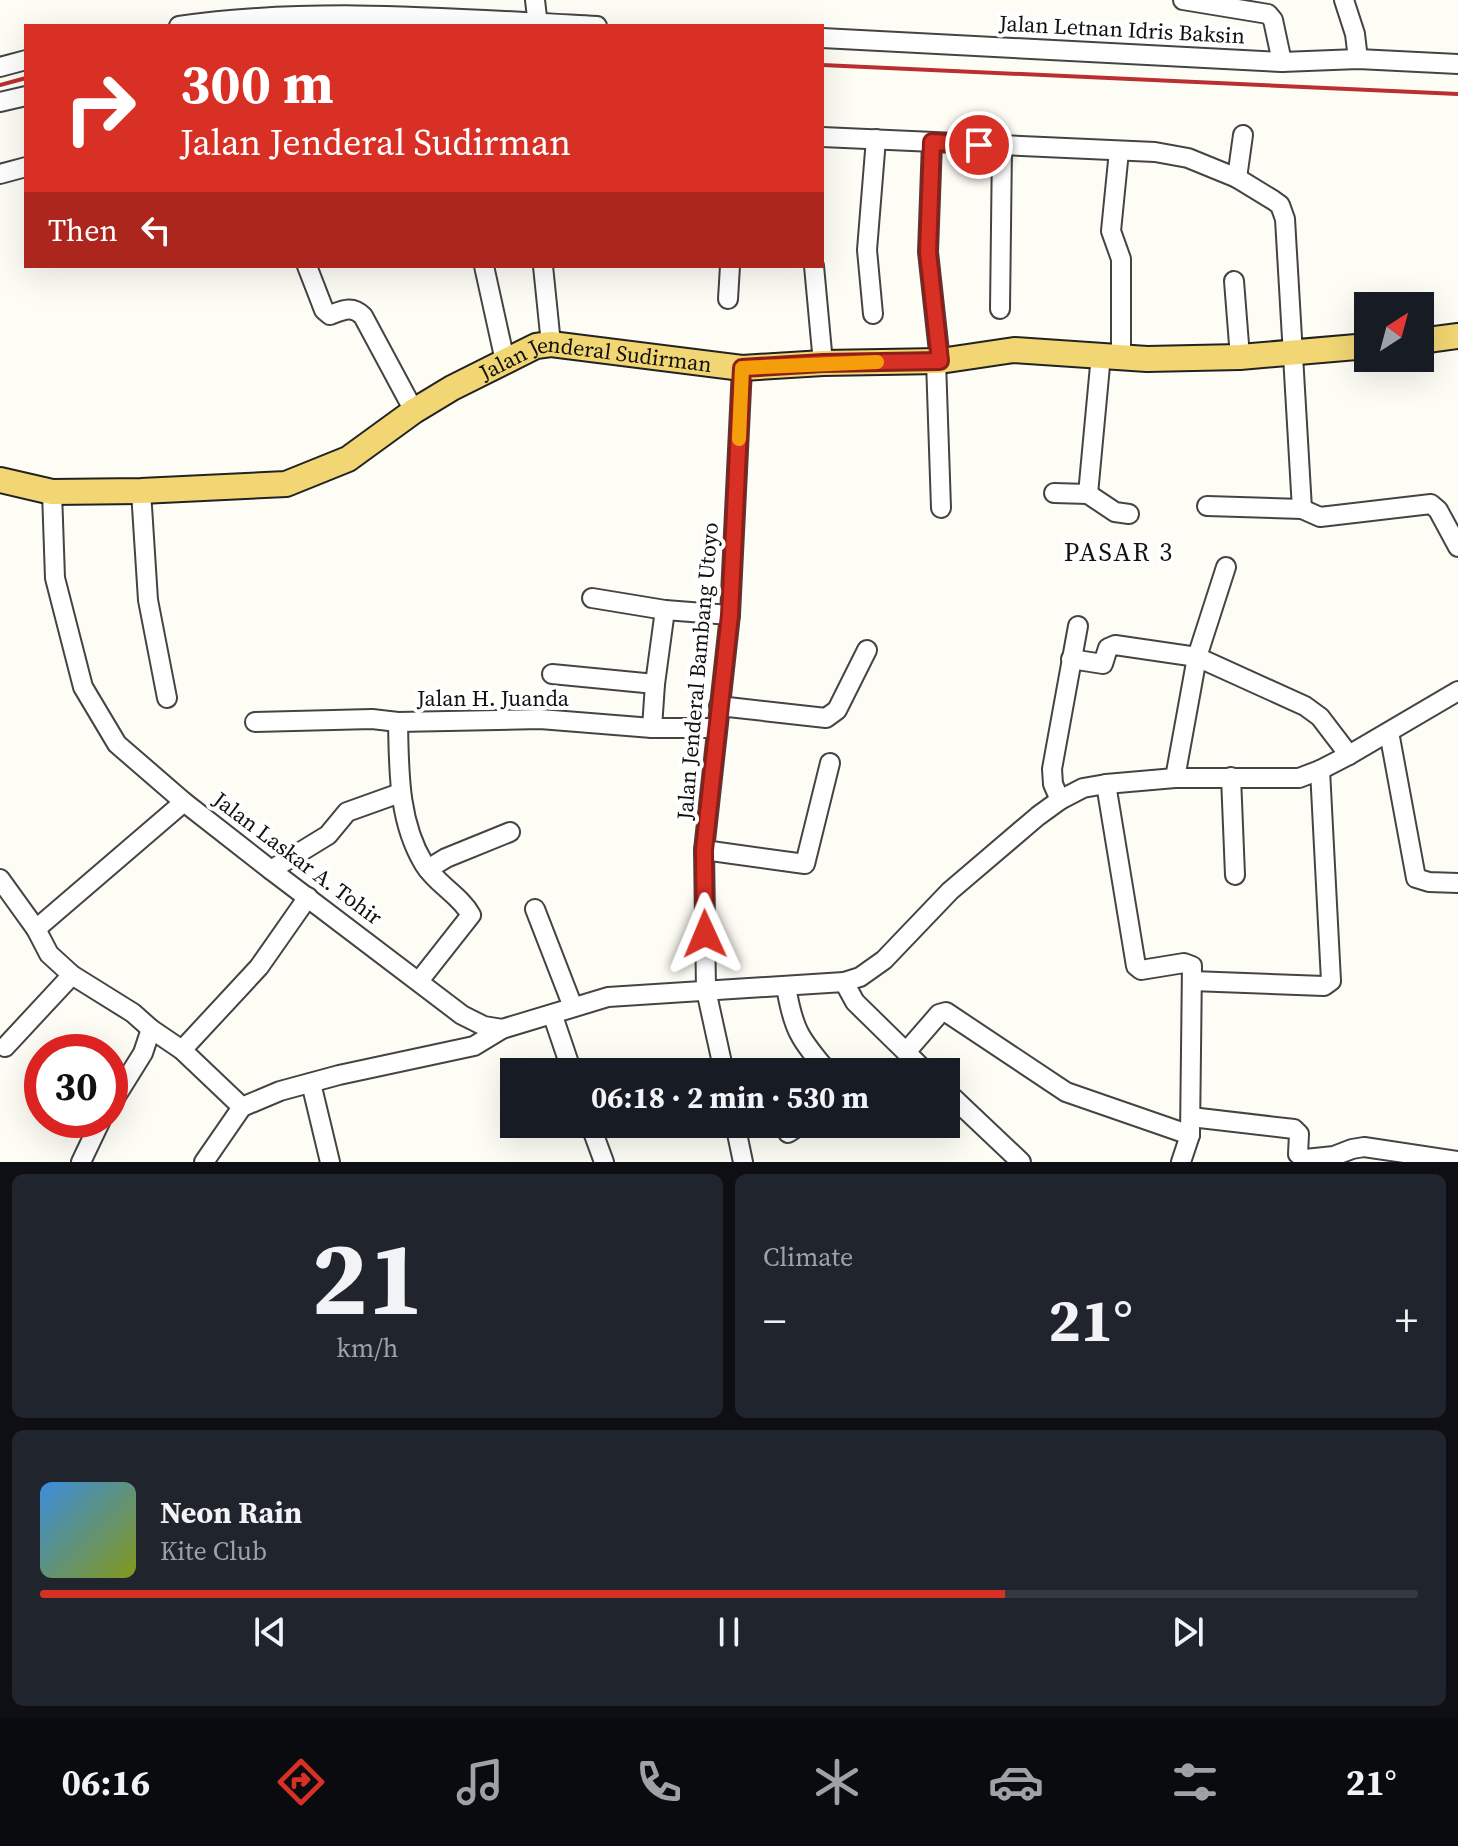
<!DOCTYPE html>
<html lang="en">
<head>
<meta charset="utf-8">
<style>
  body { margin:0; font-family:"Source Serif 4",serif; background:#20242c; color:#f1f3f6; height:100vh; display:flex; flex-direction:column; font-size:30px; white-space:nowrap }
  * { box-sizing:border-box; margin:0 }
  p { font-size:26px; color:#9ea1a6 }
  .icon { flex:none; width:44px; height:44px; fill:none; stroke:currentColor; stroke-width:2; stroke-linecap:round; stroke-linejoin:round }
  .map { position:relative; height:1162px; overflow:hidden }
  .sheet { display:flex; flex-direction:column; gap:12px; padding:12px; background:#0d0f14; flex:1 }
  .sheet>* { flex:none }
  .guide { position:absolute; left:24px; top:24px; width:800px; height:244px; border-radius:0px; box-shadow:0 8px 32px #0002; background:#d93025; color:#fff; overflow:hidden }
  .needle { width:52px; rotate:36deg }
  .controls { position:absolute; left:1354px; top:292px; display:grid; gap:16px }
  .controls a { display:grid; place-items:center; width:80px; height:80px; border-radius:0px; background:#171b24; box-shadow:0 8px 32px #0002; font-size:40px }
  .speed { position:absolute; left:24px; top:1034px; display:flex; gap:16px; font-size:40px; font-weight:700; text-align:center }
  .speed>* { display:grid; place-content:center; width:104px; height:104px; border-radius:50%; background:#171b24; box-shadow:0 8px 32px #0002; line-height:1 }
  .speed .limit { border:12px solid #d22; background:#fff; color:#111 }
  .pin { position:absolute; display:grid; place-items:center; width:68px; height:68px; color:#fff; margin:-34px; border:4px solid #fff; border-radius:50%; box-shadow:0 2px 8px #0007 }
  .me { position:absolute; width:88px; margin:-44px; rotate:359deg; stroke-linejoin:round; filter:drop-shadow(0 0 6px #0008) }
  .turn { display:flex; align-items:center; gap:28px; height:168px; padding:0 24px; font-size:36px }
  .turn .icon { width:104px; height:104px; stroke-width:2.5 }
  .turn b { display:block; font-size:56px; line-height:68px }
  .then { display:flex; align-items:center; height:76px; padding:0 24px; background:#0003; gap:16px; font-size:30px }
  .big { font-size:60px; font-weight:700; line-height:1.1 }
  .sheet .tile { flex:1; display:flex; flex-direction:column; justify-content:center; gap:12px; min-width:0; padding:0 28px; border-radius:12px; background:#20242c }
  .sheet .dial { align-items:center; gap:0 }
  .dial b { font-size:104px; line-height:1 }
  .song { display:flex; align-items:center; gap:24px }
  .cover { width:96px; height:96px; border-radius:12px; background:linear-gradient(135deg,hsl(210 70% 55%),hsl(70 70% 35%)) }
  .played { height:8px; border-radius:4px; background:linear-gradient(90deg,#d93025 70%,#363941 70%) }
  .keys { display:flex; justify-content:space-around; direction:ltr }
  .heat { display:flex; justify-content:space-between; align-items:center; font-size:44px; direction:ltr }
  .sheet .tiles { flex:1; display:grid; gap:12px; grid-template-columns:1fr 1fr }
  .tile:last-child { grid-column:span 2 }
  .trip { position:absolute; left:500px; top:1058px; width:460px; height:80px; border-radius:0px; background:#171b24; box-shadow:0 8px 32px #0002; font-weight:700; line-height:80px; text-align:center }
  .dock { display:flex; height:128px; justify-content:space-around; align-items:center; background:#090b0e; color:#9ea1a6 }
  .dock .icon { width:56px; height:56px }
  .dock .selected { color:#d93025 }
  .dock b { font-size:36px; color:#f1f3f6 }
  .map>svg:first-child { display:block }
  .lines { fill:none; stroke-linecap:round; stroke-linejoin:round }
  .minor-casing { stroke:#444; stroke-width:22 }
  .major-casing { stroke:#222; stroke-width:28 }
  .minor { stroke:#fff; stroke-width:18 }
  .major { stroke:#f1d673; stroke-width:24 }
  .rail { stroke:#ba2f31; stroke-width:4 }
  .route-casing { stroke:#8d1f18; stroke-width:20 }
  .route { stroke:#d93025; stroke-width:14 }
  .slow { stroke:#f59e0b; stroke-width:14 }
  .labels { text-anchor:middle; stroke-width:8; stroke-linejoin:round; paint-order:stroke }
  .street-label { font-size:22px; fill:#111; stroke:#fff }
  .quarter-label { font-size:26px; letter-spacing:2px; fill:#111; stroke:#fff }
</style>
</head>
<body>
<div class="map">
<svg width="1458" height="1162" viewBox="0 0 1458 1162">
  <rect width="100%" height="100%" fill="#fefdf5"/>
  <g class="lines">
    <defs>
      <g id="minor">
        <polyline points="535,0 538,26"/>
        <polyline points="1183,0 1268,14 1273,20 1282,62"/>
        <polyline points="1344,0 1355,34 1358,59"/>
        <path d="M179 26C318 6 458 19 597 26"/>
        <polyline points="822,38 1282,62 1358,59 1458,64"/>
        <polyline points="0,67 26,60"/>
        <polyline points="0,102 26,96"/>
        <polyline points="822,137 1155,152 1188,158 1237,178 1273,200 1280,205 1285,219 1302,509"/>
        <polyline points="932,142 928,252 940,361"/>
        <polyline points="1119,151 1111,231 1121,259 1121,356"/>
        <polyline points="0,174 26,167"/>
        <polyline points="1237,178 1243,135"/>
        <path d="M307 266 324 310 330 315C343 310 352 305 363 316L414 411"/>
        <polyline points="484,266 505,361"/>
        <polyline points="543,266 551,344"/>
        <polyline points="814,266 823,363"/>
        <polyline points="1234,281 1240,357"/>
        <polyline points="728,299 730,266"/>
        <polyline points="1000,309 1002,146"/>
        <polyline points="873,314 867,250 876,139"/>
        <polyline points="936,361 941,508"/>
        <polyline points="141,491 148,600 167,698"/>
        <polyline points="52,492 55,578 83,687 117,744 184,802 271,870 462,1015 484,1026 502,1029 608,997 844,982 860,977 884,960 950,891 1038,816 1060,800 1083,788 1106,784 1175,778 1299,778 1320,770 1349,755 1458,691"/>
        <polyline points="1054,493 1088,494 1101,355"/>
        <polyline points="1088,494 1115,512 1129,514"/>
        <polyline points="1207,506 1302,509 1320,517 1431,504 1438,510 1458,547"/>
        <polyline points="592,598 665,610 730,615"/>
        <polyline points="1071,659 1103,664 1108,648 1115,645 1197,657 1305,706 1320,717 1349,755"/>
        <polyline points="552,674 655,684"/>
        <polyline points="719,706 826,718 837,710 867,650"/>
        <polyline points="255,722 372,719 398,722 540,719 652,728 716,728"/>
        <path d="M398 722C399 770 398 821 424 864 436 884 460 895 471 915L419 981"/>
        <polyline points="652,728 655,684 665,610"/>
        <polyline points="1389,732 1416,878 1429,882 1458,883"/>
        <polyline points="1231,777 1235,875"/>
        <polyline points="1175,778 1197,657 1226,567"/>
        <polyline points="1106,784 1136,966 1141,970 1184,963 1192,966 1190,1135 1181,1162"/>
        <polyline points="1060,800 1053,784 1052,769 1078,626"/>
        <polyline points="704,850 805,864 830,763"/>
        <polyline points="428,869 446,858 510,832"/>
        <polyline points="271,870 328,835 347,812 400,793"/>
        <polyline points="0,879 36,929 49,954 72,975 133,1013 151,1029 143,1053 110,1106"/>
        <polyline points="535,909 573,1007"/>
        <polyline points="36,929 184,802"/>
        <polyline points="1192,981 1324,986 1331,981 1320,770"/>
        <polyline points="844,982 855,1002 906,1052 939,1014 946,1012 1066,1092 1190,1135"/>
        <path d="M786 986C793 1030 800 1039 828 1072"/>
        <polyline points="553,1016 572,1072"/>
        <polyline points="151,1029 182,1050 242,1107"/>
        <polyline points="5,1047 72,975"/>
        <polyline points="182,1050 259,967 308,897"/>
        <polyline points="906,1052 926,1072"/>
        <polyline points="724,1072 706,990 704,850 730,615 742,368"/>
        <polyline points="311,1083 330,1162"/>
        <polyline points="946,1091 1021,1162"/>
        <polyline points="1191,1117 1294,1129 1299,1134 1298,1154 1305,1159 1334,1156 1352,1149 1364,1147 1458,1161"/>
        <polyline points="590,1124 604,1162"/>
        <polyline points="735,1124 743,1162"/>
        <polyline points="788,1133 802,1124"/>
        <polyline points="81,1162 101,1120"/>
        <polyline points="204,1162 242,1107 280,1091 339,1075 474,1046 502,1029"/>
      </g>
      <g id="major">
        <polyline points="1420,341 1458,336"/>
        <path id="s1" d="M0 480 52 492 141 491 286 484 348 459 414 411 452 388 536 346 551 344 742 368 823 363 940 361 1014 350 1147 359 1240 357 1368 346"/>
      </g>
    </defs>
    <use href="#minor" class="minor-casing"/>
    <use href="#major" class="major-casing"/>
    <use href="#minor" class="minor"/>
    <use href="#major" class="major"/>
    <g class="rail">
      <polyline points="822,65 1458,94"/>
      <polyline points="0,85 26,78"/>
    </g>
  </g>
  <g class="lines">
    <defs>
      <polyline id="route" points="705,934 704,850 730,615 742,368 823,363 940,361 928,252 932,142 979,145"/>
    </defs>
    <use href="#route" class="route-casing"/>
    <use href="#route" class="route"/>
    <polyline class="slow" points="739,439 742,368 877,362"/>
  </g>
  <g class="labels">
    <g class="street-label">
      <text transform="translate(1122 29) rotate(3)" y="8">Jalan Letnan Idris Baksin</text>
      <text dy="8" stroke="none"><textPath href="#s1" startOffset="632">Jalan Jenderal Sudirman</textPath></text>
      <text transform="translate(697 671) rotate(-85)" y="8">Jalan Jenderal Bambang Utoyo</text>
      <text x="493" y="706">Jalan H. Juanda</text>
      <text transform="translate(298 858) rotate(37)" y="8">Jalan Laskar A. Tohir</text>
    </g>
    <g class="quarter-label">
      <text x="1119" y="561">PASAR 3</text>
    </g>
  </g>
</svg>
<div class="controls">
<a><svg class="needle" viewBox="-14 -14 28 28"><path d="M0-13l5 13h-10z" fill="#e53935"/><path d="M0 13l5-13h-10z" fill="#9ea1a6"/></svg></a>
</div>
<div class="speed"><div class="limit">30</div></div>
<div class="pin" style="left:979px;top:145px;background:#d93025"><svg class="icon" aria-label="arrive" viewBox="0 0 24 24"><path d="M6 21V4h12l-3 4 3 4H6"/></svg></div>
<svg class="me" style="left:705px;top:934px" viewBox="-20 -20 40 40"><path d="M0-17L14 15 0 8-14 15z" fill="#d93025" stroke="#fff" stroke-width="4"/></svg>
<div class="trip">06:18 · 2 min · 530 m</div>
<div class="guide">
<div class="turn"><svg class="icon" aria-label="right" viewBox="0 0 24 24"><path d="M7 20v-9h11M14 6l5 5-5 5"/></svg><div><b>300 m</b>Jalan Jenderal Sudirman</div></div>
<div class="then">Then<svg class="icon" aria-label="left" viewBox="0 0 24 24"><path d="M17 20v-9H6M10 6l-5 5 5 5"/></svg></div>
</div>
</div>
<section class="sheet">
<div class="tiles">
<div class="tile dial"><b>21</b><p>km/h</p></div>
<div class="tile"><p>Climate</p>
<div class="heat"><a>−</a><b class="big">21°</b><a>+</a></div>
</div>
<div class="tile">
<div class="song"><i class="cover"></i><div><b>Neon Rain</b><p>Kite Club</p></div></div>
<div class="played"></div>
<div class="keys"><svg class="icon" aria-label="previous" viewBox="0 0 24 24"><path d="M18 5L8 12l10 7zM5 5v14"/></svg><svg class="icon" aria-label="pause" viewBox="0 0 24 24"><path d="M8 5v14M16 5v14"/></svg><svg class="icon" aria-label="next" viewBox="0 0 24 24"><path d="M6 5l10 7-10 7zM19 5v14"/></svg></div>
</div>
</div>
</section>
<nav class="dock">
<b>06:16</b>
<svg class="icon selected" aria-label="directions" viewBox="0 0 24 24"><path d="M12 3l9 9-9 9-9-9zM9 14v-3h6M13 9l2 2-2 2"/></svg>
<svg class="icon" aria-label="music" viewBox="0 0 24 24"><path d="M9 18V5l10-2v13"/><circle cx="6" cy="18" r="3"/><circle cx="16" cy="16" r="3"/></svg>
<svg class="icon" aria-label="phone" viewBox="0 0 24 24"><path d="M5 4h4l2 5-3 2q2 4 5 5l2-3 5 2v4C11 20 4 13 5 4z"/></svg>
<svg class="icon" aria-label="climate" viewBox="0 0 24 24"><path d="M12 3v18M4 7l16 10M4 17L20 7"/></svg>
<svg class="icon" aria-label="car" viewBox="0 0 24 24"><path d="M5 17H2v-5l4-1 3-4h7l3 4 3 1v5h-3M9 17h6M6 11h13"/><circle cx="7" cy="17" r="2"/><circle cx="17" cy="17" r="2"/></svg>
<svg class="icon" aria-label="filters" viewBox="0 0 24 24"><path d="M4 7h16M4 17h16"/><circle cx="9" cy="7" r="2"/><circle cx="15" cy="17" r="2"/></svg>
<b>21°</b>
</nav>
</body>
</html>
